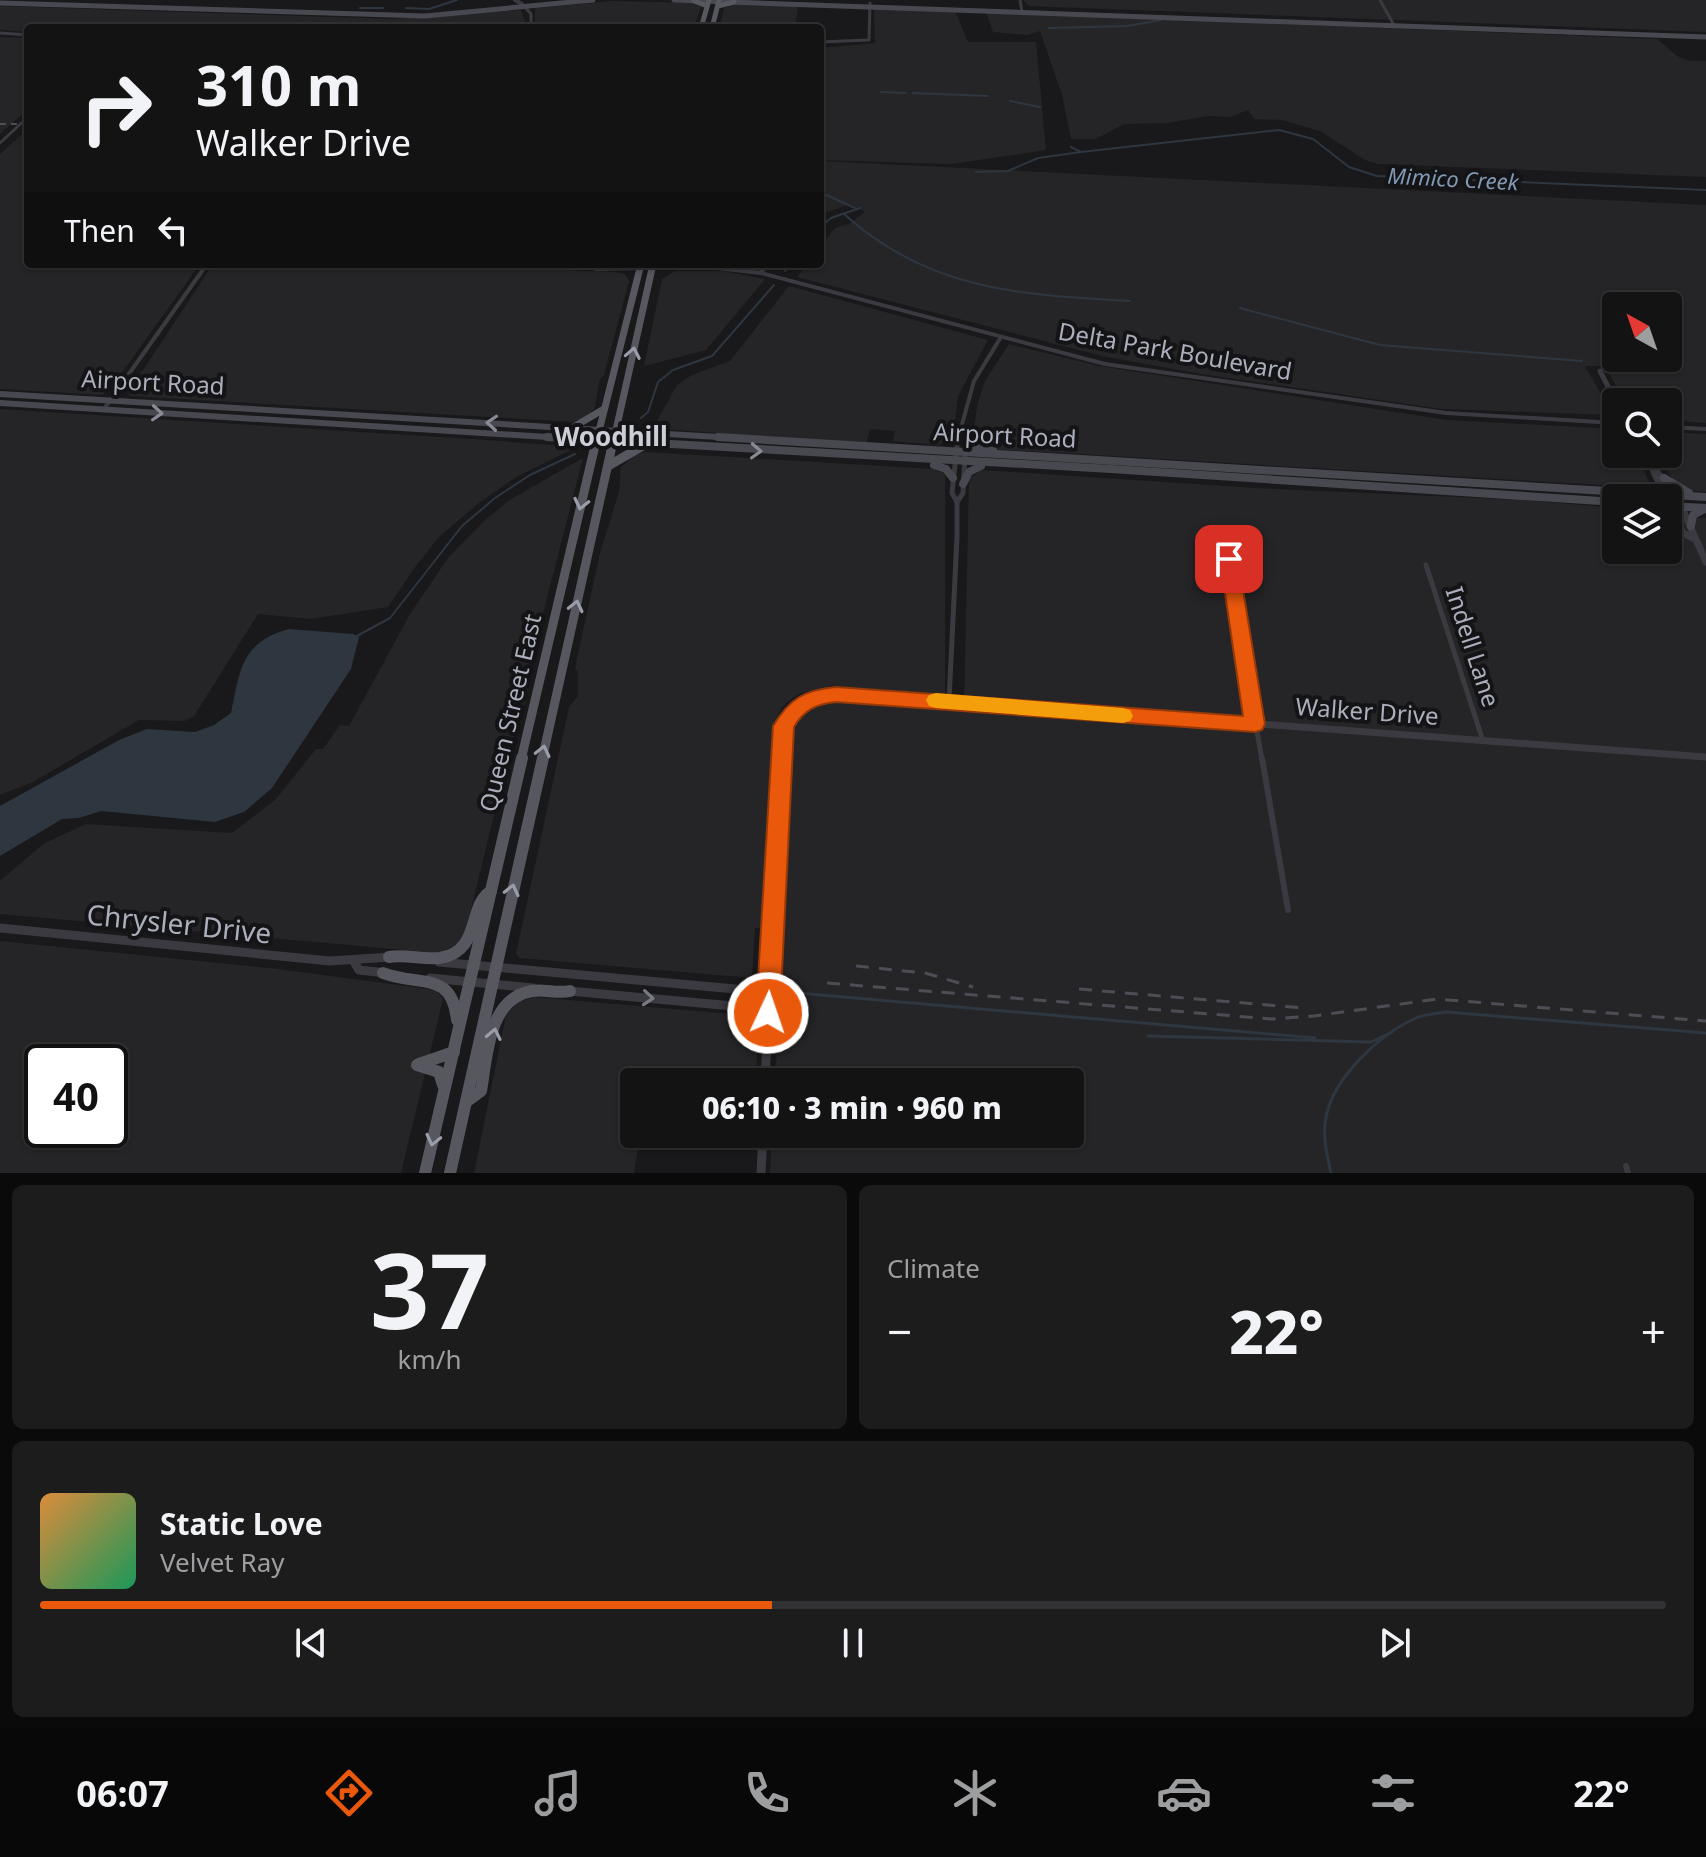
<!DOCTYPE html>
<html lang="en">
<head>
<meta charset="utf-8">
<style>
  body { margin:0; font-family:"Noto Sans",sans-serif; background:#1c1c1d; color:#f1f3f6; height:100vh; display:flex; flex-direction:column; font-size:30px; white-space:nowrap }
  * { box-sizing:border-box; margin:0 }
  p { font-size:26px; color:#9d9ea0 }
  .icon { flex:none; width:44px; height:44px; fill:none; stroke:currentColor; stroke-width:2; stroke-linecap:round; stroke-linejoin:round }
  .map { position:relative; height:1173px; overflow:hidden }
  .sheet { display:flex; flex-direction:column; gap:12px; padding:12px; background:#0a0a0b; flex:1 }
  .sheet>* { flex:none }
  .top-card { position:absolute; left:24px; top:24px; width:800px; height:244px; border-radius:8px; box-shadow:0 2px 6px #0004,0 0 0 2px #323234; background:#131314; color:#f1f3f6; overflow:hidden }
  .needle { width:52px; rotate:320deg }
  .controls { position:absolute; left:1602px; top:292px; display:grid; gap:16px }
  .controls a { display:grid; place-items:center; width:80px; height:80px; border-radius:8px; background:#131314; box-shadow:0 2px 6px #0004,0 0 0 2px #323234; font-size:40px }
  .speed { position:absolute; left:24px; top:1044px; display:flex; gap:16px; font-size:40px; font-weight:700; text-align:center }
  .speed>* { display:grid; place-content:center; width:104px; height:104px; border-radius:50%; background:#131314; box-shadow:0 2px 6px #0004,0 0 0 2px #323234; line-height:1 }
  .speed .limit { border:4px solid #111; border-radius:12px; background:#fff; color:#111 }
  .pin { position:absolute; display:grid; place-items:center; width:68px; height:68px; color:#fff; margin:-34px; border-radius:16px; box-shadow:0 4px 12px #0006 }
  .me { position:absolute; width:88px; margin:-44px; rotate:3deg; stroke-linejoin:round; filter:drop-shadow(0 0 6px #0008) }
  .turn { display:flex; align-items:center; gap:28px; height:168px; padding:0 40px; font-size:36px }
  .turn .icon { width:104px; height:104px; stroke-width:2.5 }
  .turn b { display:block; font-size:56px; line-height:68px }
  .then { display:flex; align-items:center; height:76px; padding:0 40px; background:#0003; gap:16px; font-size:30px }
  .big { font-size:60px; font-weight:800; line-height:1.1 }
  .sheet .card { flex:1; display:flex; flex-direction:column; justify-content:center; gap:12px; min-width:0; padding:0 28px; border-radius:12px; background:#1c1c1d }
  .sheet .dial { align-items:center; gap:0 }
  .dial b { font-size:104px; line-height:1 }
  .song { display:flex; align-items:center; gap:24px }
  .cover { width:96px; height:96px; border-radius:12px; background:linear-gradient(135deg,hsl(30 70% 55%),hsl(150 70% 35%)) }
  .played { height:8px; border-radius:4px; background:linear-gradient(90deg,#ea580c 45%,#323234 45%) }
  .keys { display:flex; justify-content:space-around; direction:ltr }
  .heat { display:flex; justify-content:space-between; align-items:center; font-size:44px; direction:ltr }
  .sheet .tiles { flex:1; display:grid; gap:12px; grid-template-columns:1fr 1fr }
  .card:last-child { grid-column:span 2 }
  .trip { position:absolute; left:620px; top:1068px; width:464px; height:80px; border-radius:8px; background:#131314; box-shadow:0 2px 6px #0004,0 0 0 2px #323234; font-weight:800; line-height:80px; text-align:center }
  .dock { display:flex; height:128px; justify-content:space-around; align-items:center; background:#080808; color:#9d9ea0 }
  .dock .icon { width:56px; height:56px }
  .dock .current { color:#ea580c }
  .dock b { font-size:36px; color:#f1f3f6 }
  .map>svg:first-child { display:block }
  .built { fill:#252528; fill-rule:evenodd }
  .water { fill:#2e363f }
  .lines { fill:none; stroke-linecap:round; stroke-linejoin:round }
  .stream-far1 { stroke:#2e363f; stroke-width:2 }
  .stream { stroke:#2e363f; stroke-width:3 }
  .minor-far3 { stroke:#3a3a40; stroke-width:3 }
  .minor-far2 { stroke:#3a3a40; stroke-width:4 }
  .minor-far1 { stroke:#3a3a40; stroke-width:5 }
  .minor { stroke:#3a3a40; stroke-width:6 }
  .tertiary-far3 { stroke:#3a3a40; stroke-width:4 }
  .tertiary-far2 { stroke:#3a3a40; stroke-width:5 }
  .tertiary-far1 { stroke:#3a3a40; stroke-width:7 }
  .tertiary { stroke:#3a3a40; stroke-width:9 }
  .secondary-far2 { stroke:#484950; stroke-width:5 }
  .secondary-far1 { stroke:#484950; stroke-width:6 }
  .secondary { stroke:#484950; stroke-width:8 }
  .primary-far3 { stroke:#56575f; stroke-width:5 }
  .primary-far2 { stroke:#56575f; stroke-width:7 }
  .primary-far1 { stroke:#56575f; stroke-width:9 }
  .primary { stroke:#56575f; stroke-width:12 }
  .rail-far1 { stroke:#4d4e55; stroke-width:2; stroke-dasharray:6 5; stroke-linecap:butt }
  .rail { stroke:#4d4e55; stroke-width:3; stroke-dasharray:13 10; stroke-linecap:butt }
  .oneway { stroke:#9a9da9 }
  .oneway2 { stroke:#888b96 }
  .oneway3 { stroke:#787a84 }
  .route { fill:#ea580c; stroke:#983908; stroke-width:2 }
  .slow { fill:#f59e0b }
  .labels { text-anchor:middle; stroke-width:8; stroke-linejoin:round; paint-order:stroke }
  .far-water-label { font-size:22px; font-style:italic; fill:#8299b6; stroke:#141416 }
  .street-label { font-size:24px; fill:#abaebb; stroke:#141416 }
  .neighbourhood-label { font-size:26px; font-weight:bold; fill:#ccced7; stroke:#141416 }
  .near-street-label { font-size:28px; fill:#abaebb; stroke:#141416 }
</style>
</head>
<body>
<div class="map">
<svg width="1706" height="1173" viewBox="0 0 1706 1173">
  <rect width="100%" height="100%" fill="#19191b"/>
  <g class="built">
    <polygon points="1023,0 1706,0 1706,32 1029,6"/>
    <polygon points="612,1 691,3 701,7 694,28 654,28 655,24 645,28 535,28 535,9 538,8"/>
    <polygon points="737,4 798,6 795,28 719,28 724,8"/>
    <polygon points="0,6 392,19 521,10 526,25 524,28 28,28 28,32 0,30"/>
    <polygon points="874,9 955,11 968,42 1036,42 1046,150 952,164 820,160 820,48 875,43"/>
    <polygon points="986,12 1657,39 1677,56 1689,61 1706,61 1706,177 1378,164 1365,160 1320,131 1282,120 1254,119 1248,110 1230,117 1208,116 1168,123 1124,124 1096,139 1071,139 1062,95 1040,31 1028,35 993,32"/>
    <polygon points="0,37 28,38 28,109 0,134"/>
    <polygon points="28,129 28,264 200,264 113,385 102,395 0,389 0,154"/>
    <path d="M820 161 1706 205V423L1668 420V402H1625L1605 366H1585L1613 415 1442 409 1201 374 1102 356 797 277 807 264H820V247L835 228 849 224 865 212 850 204 820 215ZM1616 306H1668V358H1616Z"/>
    <polygon points="213,264 417,264 616,272 625,274 629,281 604,375 600,378 595,407 590,414 575,422 130,396 128,393"/>
    <polygon points="675,271 723,271 765,279 706,350 644,366 662,279"/>
    <polygon points="789,286 988,340 958,396 953,438 938,445 893,441 895,431 870,429 866,445 653,428 677,385 692,375 730,361"/>
    <polygon points="1009,344 1099,366 1447,420 1616,429 1616,454 1636,454 1652,488 993,449 980,445 973,438 977,406 985,381"/>
    <polygon points="0,409 487,440 577,447 516,477 479,503 439,537 415,567 388,607 311,619 258,614 194,716 185,721 139,720 31,783 0,795"/>
    <polygon points="1668,432 1706,434 1706,492 1692,491 1674,482 1657,454 1668,454"/>
    <polygon points="646,452 933,469 945,474 945,694 831,686 798,694 785,704 778,715 772,735 771,757 788,758 790,731 800,715 815,705 836,700 856,700 964,709 969,479 981,470 1256,488 1524,500 1616,508 1616,550 1668,550 1668,516 1706,518 1706,1173 770,1173 772,1134 1070,1134 1070,1082 775,1082 784,927 755,928 752,978 520,958 516,954 569,707 578,696 578,672 575,668 600,553 619,492 621,467 636,454"/>
    <polygon points="583,458 530,664 528,693 510,750 464,938 459,944 438,953 0,914 0,881 43,844 86,824 232,833 275,800 316,749 323,749 340,725 349,726 410,614 448,558 486,519 511,499"/>
    <path d="M0 941 278 969 436 990 443 999 401 1173H0ZM42 1062H110V1130H42Z"/>
    <polygon points="534,997 731,1014 754,1020 758,1027 756,1082 634,1082 634,1134 640,1134 634,1173 474,1173 506,1015 520,1001"/>
  </g>
  <path class="water" d="M289 629 353 634 359 637 351 669 272 788 244 812 215 822 101 811 79 818 62 819 0 856V806L119 740 147 729 195 732 214 725 231 713C240 670 241 642 289 629Z"/>
  <g class="lines">
    <g class="stream-far1">
      <polyline points="360,8 383,8"/>
      <polyline points="406,8 429,9 457,0"/>
      <polyline points="1049,28 1127,26 1161,20"/>
      <polyline points="881,92 906,93"/>
      <polyline points="913,93 988,96"/>
      <polyline points="1010,101 1040,107"/>
      <polyline points="1071,147 1081,152"/>
      <polyline points="976,172 1008,171 1038,158 1081,152 1279,130 1313,139 1349,167 1377,176 1706,190"/>
      <polyline points="820,192 855,208"/>
      <path d="M844 214C929 291 1022 295 1130 301"/>
      <polyline points="820,227 831,218 860,208"/>
      <polyline points="785,271 791,264"/>
      <polyline points="1240,308 1380,345 1582,361"/>
      <polyline points="641,418 648,412 658,382 673,370 712,356 774,285"/>
      <polyline points="355,637 390,618 462,526 495,498 530,475 575,454"/>
    </g>
    <g class="stream">
      <polyline points="798,993 1315,1038"/>
      <polyline points="1148,1036 1371,1042 1392,1032"/>
      <path d="M1331 1173C1327 1155 1322 1136 1326 1117 1333 1078 1380 1034 1416 1018 1425 1014 1436 1014 1446 1012L1706 1033"/>
    </g>
    <g class="minor-far3">
      <polyline points="1020,0 1022,12"/>
      <polyline points="1380,0 1395,27"/>
      <polyline points="523,5 531,14 531,28"/>
      <polyline points="0,33 28,35"/>
      <polyline points="820,42 869,40 870,3"/>
      <polyline points="0,143 28,117"/>
    </g>
    <g class="minor-far2">
      <polyline points="481,264 635,266"/>
      <polyline points="587,266 597,269 708,267 761,273 1105,364 1446,413 1616,423"/>
      <polyline points="761,272 769,264"/>
      <polyline points="104,409 207,264"/>
      <polyline points="963,427 966,439"/>
      <polyline points="1668,427 1706,429"/>
      <polyline points="958,439 974,381 1001,337"/>
    </g>
    <g class="minor-far1">
      <polyline points="957,502 963,493 966,437"/>
      <polyline points="1229,553 1229,569 1262,760"/>
      <polyline points="1426,565 1483,741"/>
      <polyline points="949,701 957,537 957,502 952,493 958,437"/>
    </g>
    <g class="minor">
      <polyline points="1262,758 1288,910"/>
      <polyline points="1626,1166 1628,1173"/>
    </g>
    <polyline class="tertiary-far3" points="515,0 522,4"/>
    <polyline class="tertiary-far2" points="1600,371 1616,402"/>
    <g class="tertiary-far1">
      <polyline points="1646,454 1666,498"/>
      <polyline points="1653,467 1678,499 1706,562"/>
      <polyline points="1668,502 1683,533 1693,538"/>
      <path d="M781 760C784 702 796 696 853 694L1706 757"/>
    </g>
    <g class="tertiary">
      <polyline points="0,928 330,961 391,957"/>
      <polyline points="353,960 359,970 386,973"/>
      <polyline points="439,962 735,989 753,999"/>
      <polyline points="430,978 533,988"/>
      <polyline points="569,991 733,1006 753,999 769,999"/>
      <polyline points="765,1082 781,758"/>
      <polyline points="761,1173 763,1134"/>
    </g>
    <g class="secondary-far2">
      <polyline points="674,0 1706,37"/>
      <polyline points="0,3 425,16 593,0"/>
    </g>
    <g class="secondary-far1">
      <polyline points="0,394 752,439"/>
      <polyline points="0,403 579,439"/>
      <polyline points="966,436 969,439"/>
    </g>
    <g class="secondary">
      <polyline points="547,437 1111,469 1616,502"/>
      <polyline points="718,437 1706,497"/>
      <polyline points="967,437 976,448 993,451"/>
      <polyline points="934,465 946,469 953,478"/>
      <polyline points="1664,478 1689,493"/>
      <polyline points="963,484 969,472 981,466"/>
      <polyline points="1668,506 1706,508"/>
      <polyline points="1668,515 1679,524"/>
      <polyline points="1691,526 1693,515 1703,510"/>
    </g>
    <g class="primary-far3">
      <polyline points="694,1 707,6"/>
      <polyline points="718,6 734,2"/>
      <polyline points="701,28 709,0"/>
      <polyline points="712,28 719,0"/>
    </g>
    <g class="primary-far2">
      <polyline points="570,429 604,409"/>
      <polyline points="597,439 641,264"/>
      <polyline points="614,439 653,264"/>
    </g>
    <g class="primary-far1">
      <polyline points="608,466 646,444"/>
      <polyline points="521,760 597,437"/>
      <polyline points="542,760 614,437"/>
    </g>
    <g class="primary">
      <path d="M389 957C406 954 423 960 440 958 482 951 467 906 491 891"/>
      <path d="M383 973C419 987 452 970 457 1020"/>
      <polyline points="419,1064 454,1052"/>
      <polyline points="417,1065 439,1072 443,1085"/>
      <path d="M466 1102 481 1091C487 1057 488 998 532 991 545 989 557 994 570 991"/>
      <polyline points="425,1173 522,758"/>
      <polyline points="450,1173 543,758"/>
    </g>
    <polyline class="rail-far1" points="0,124 28,124"/>
    <g class="rail">
      <polyline points="856,966 925,973 973,987"/>
      <polyline points="827,983 1272,1019 1314,1016 1437,999 1706,1021"/>
      <polyline points="1079,989 1303,1008"/>
    </g>
  </g>
  <defs><path id="oneway-chevron" d="M-2-3.5L2.5 0L-2 3.5" fill="none" stroke-width="1.6" stroke-linecap="round" stroke-linejoin="round" transform="scale(2)"/></defs>
  <g class="oneway">
    <use href="#oneway-chevron" transform="translate(633 353) rotate(-79)"/>
    <use href="#oneway-chevron" transform="translate(581 504) rotate(103)"/>
    <use href="#oneway-chevron" transform="translate(576 606) rotate(-77)"/>
    <use href="#oneway-chevron" transform="translate(543 751) rotate(-77)"/>
    <use href="#oneway-chevron" transform="translate(512 890) rotate(-77)"/>
    <use href="#oneway-chevron" transform="translate(494 1034) rotate(-78)"/>
    <use href="#oneway-chevron" transform="translate(433 1140) rotate(103)"/>
  </g>
  <g class="oneway2">
    <use href="#oneway-chevron" transform="translate(157 413) rotate(4)"/>
    <use href="#oneway-chevron" transform="translate(492 423) rotate(-176)"/>
    <use href="#oneway-chevron" transform="translate(756 451) rotate(3)"/>
  </g>
  <use class="oneway3" href="#oneway-chevron" transform="translate(648 998) rotate(5)"/>
  <path class="route" d="M1229 553 1238 559 1265 724 1262 730 1255 732 836 702C816 704 804 710 794 727L780 1013 777 1021 768 1024 760 1021 756 1013 773 726C789 699 804 690 836 687L1243 716 1220 559Z"/>
  <polygon class="slow" points="936,693 1123,708 1130,710 1133,716 1130,721 1123,723 936,708 929,706 926,700 929,695"/>
  <g class="labels">
    <g class="far-water-label">
      <text transform="translate(1453 179) rotate(3)" y="8">Mimico Creek</text>
    </g>
    <g class="street-label">
      <text transform="translate(1175 352) rotate(10)" y="8">Delta Park Boulevard</text>
      <text transform="translate(153 383) rotate(3)" y="8">Airport Road</text>
      <text transform="translate(1005 436) rotate(3)" y="8">Airport Road</text>
      <text transform="translate(1472 647) rotate(72)" y="8">Indell Lane</text>
      <text transform="translate(1367 712) rotate(4)" y="8">Walker Drive</text>
      <text transform="translate(511 713) rotate(-77)" y="8">Queen Street East</text>
    </g>
    <g class="neighbourhood-label">
      <text x="611" y="446">Woodhill</text>
    </g>
    <g class="near-street-label">
      <text transform="translate(179 924) rotate(6)" y="10">Chrysler Drive</text>
    </g>
  </g>
</svg>
<div class="controls">
<a><svg class="needle" viewBox="-14 -14 28 28"><path d="M0-13l5 13h-10z" fill="#e53935"/><path d="M0 13l5-13h-10z" fill="#9d9ea0"/></svg></a>
<a><svg class="icon" aria-label="search" viewBox="0 0 24 24"><circle cx="10" cy="10" r="6"/><path d="M15 15l6 6"/></svg></a>
<a><svg class="icon" aria-label="layers" viewBox="0 0 24 24"><path d="M12 4l9 5-9 5-9-5zM3 14l9 5 9-5"/></svg></a>
</div>
<div class="speed"><div class="limit">40</div></div>
<div class="pin" style="left:1229px;top:559px;background:#d93025"><svg class="icon" aria-label="arrive" viewBox="0 0 24 24"><path d="M6 21V4h12l-3 4 3 4H6"/></svg></div>
<svg class="me" style="left:768px;top:1013px" viewBox="-20 -20 40 40"><circle r="17" fill="#ea580c" stroke="#fff" stroke-width="3"/><path d="M0-11L8 9 0 5-8 9z" fill="#fff"/></svg>
<div class="trip">06:10 · 3 min · 960 m</div>
<div class="top-card">
<div class="turn"><svg class="icon" aria-label="right" viewBox="0 0 24 24"><path d="M7 20v-9h11M14 6l5 5-5 5"/></svg><div><b>310 m</b>Walker Drive</div></div>
<div class="then">Then<svg class="icon" aria-label="left" viewBox="0 0 24 24"><path d="M17 20v-9H6M10 6l-5 5 5 5"/></svg></div>
</div>
</div>
<section class="sheet">
<div class="tiles">
<div class="card dial"><b>37</b><p>km/h</p></div>
<div class="card"><p>Climate</p>
<div class="heat"><a>−</a><b class="big">22°</b><a>+</a></div>
</div>
<div class="card">
<div class="song"><i class="cover"></i><div><b>Static Love</b><p>Velvet Ray</p></div></div>
<div class="played"></div>
<div class="keys"><svg class="icon" aria-label="previous" viewBox="0 0 24 24"><path d="M18 5L8 12l10 7zM5 5v14"/></svg><svg class="icon" aria-label="pause" viewBox="0 0 24 24"><path d="M8 5v14M16 5v14"/></svg><svg class="icon" aria-label="next" viewBox="0 0 24 24"><path d="M6 5l10 7-10 7zM19 5v14"/></svg></div>
</div>
</div>
</section>
<nav class="dock">
<b>06:07</b>
<svg class="icon current" aria-label="directions" viewBox="0 0 24 24"><path d="M12 3l9 9-9 9-9-9zM9 14v-3h6M13 9l2 2-2 2"/></svg>
<svg class="icon" aria-label="music" viewBox="0 0 24 24"><path d="M9 18V5l10-2v13"/><circle cx="6" cy="18" r="3"/><circle cx="16" cy="16" r="3"/></svg>
<svg class="icon" aria-label="phone" viewBox="0 0 24 24"><path d="M5 4h4l2 5-3 2q2 4 5 5l2-3 5 2v4C11 20 4 13 5 4z"/></svg>
<svg class="icon" aria-label="climate" viewBox="0 0 24 24"><path d="M12 3v18M4 7l16 10M4 17L20 7"/></svg>
<svg class="icon" aria-label="car" viewBox="0 0 24 24"><path d="M5 17H2v-5l4-1 3-4h7l3 4 3 1v5h-3M9 17h6M6 11h13"/><circle cx="7" cy="17" r="2"/><circle cx="17" cy="17" r="2"/></svg>
<svg class="icon" aria-label="filters" viewBox="0 0 24 24"><path d="M4 7h16M4 17h16"/><circle cx="9" cy="7" r="2"/><circle cx="15" cy="17" r="2"/></svg>
<b>22°</b>
</nav>
</body>
</html>
